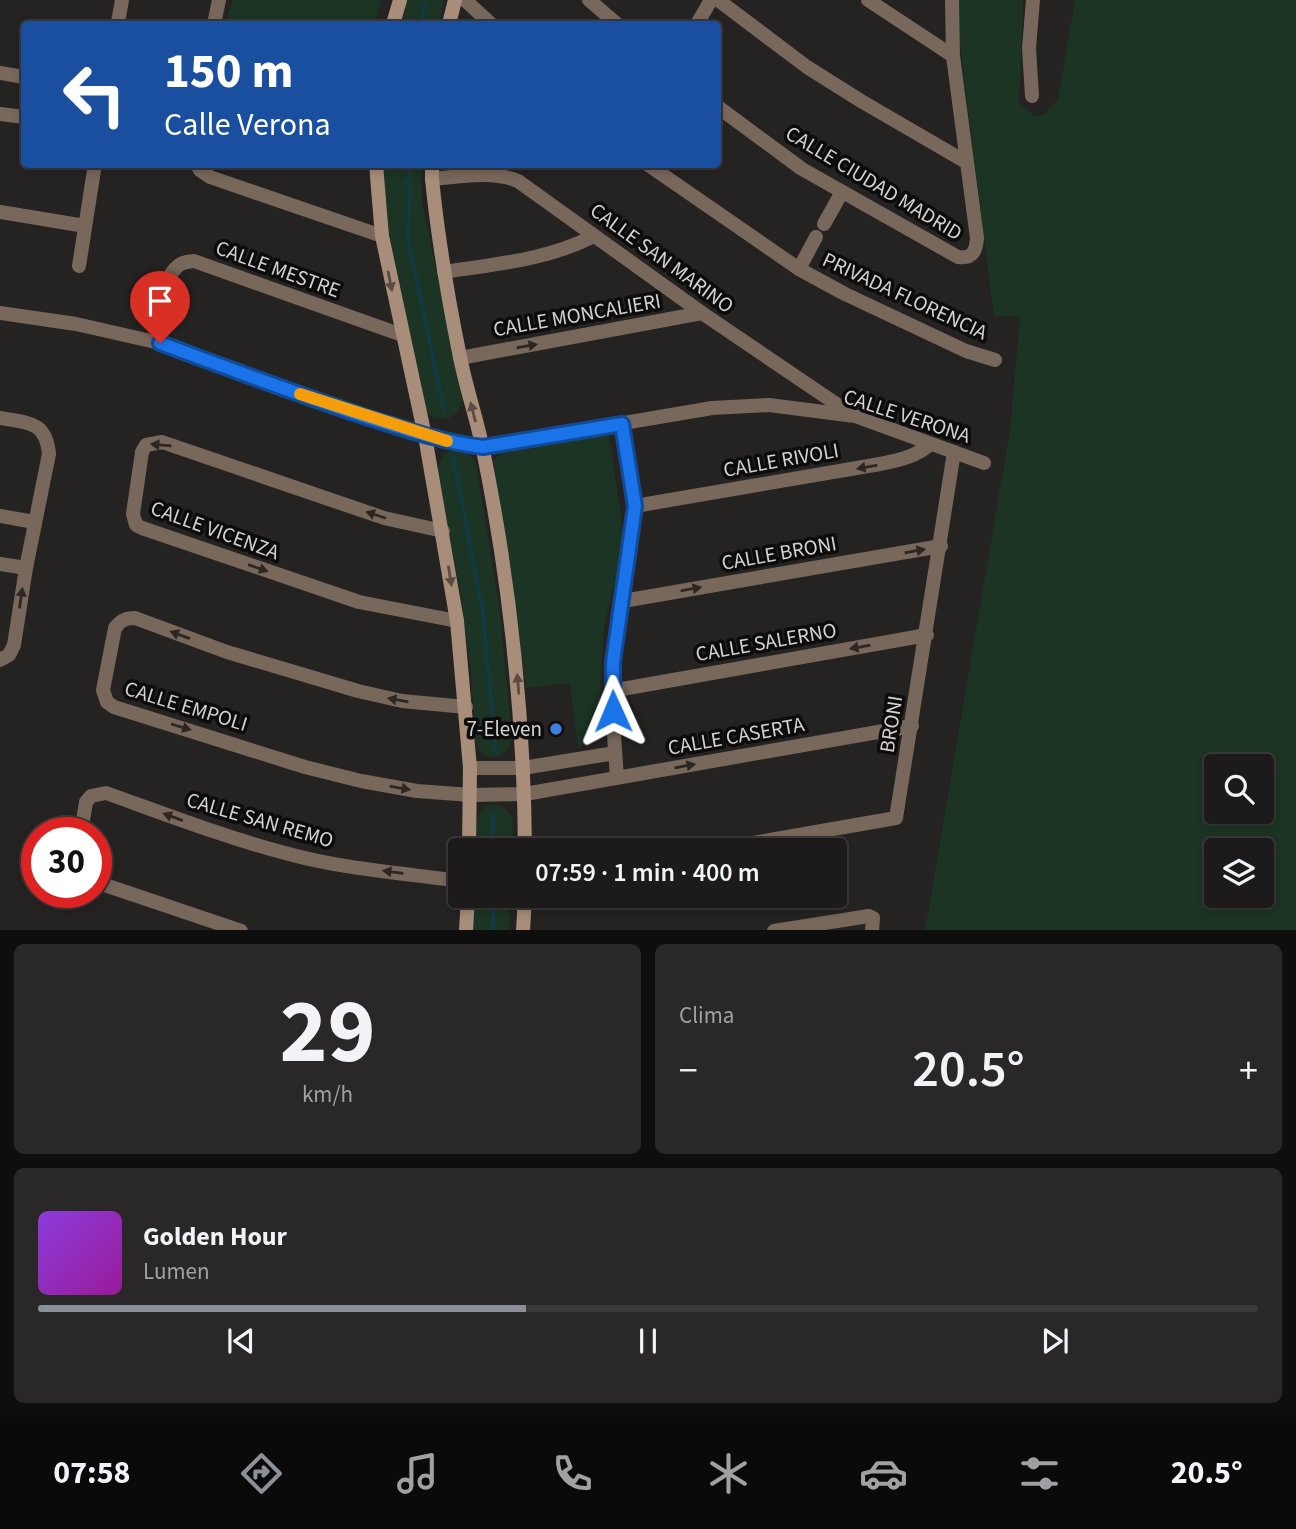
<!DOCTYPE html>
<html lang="es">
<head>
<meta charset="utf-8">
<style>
  body { margin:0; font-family:"Source Sans 3",sans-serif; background:#292727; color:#f1f3f6; height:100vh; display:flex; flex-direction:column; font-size:26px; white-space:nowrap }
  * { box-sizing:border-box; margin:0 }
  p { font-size:23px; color:#a0a1a2 }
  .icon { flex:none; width:38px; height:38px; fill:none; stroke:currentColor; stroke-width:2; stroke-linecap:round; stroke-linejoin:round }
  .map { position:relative; height:930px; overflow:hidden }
  .panel { display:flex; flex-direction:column; gap:14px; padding:14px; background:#0f0e0e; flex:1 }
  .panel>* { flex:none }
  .guide { position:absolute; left:21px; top:21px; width:700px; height:147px; border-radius:7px; box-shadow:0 4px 10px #0003,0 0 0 2px #3a3839; background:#1a4fa0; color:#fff; overflow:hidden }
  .tools { position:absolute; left:1204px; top:754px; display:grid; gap:14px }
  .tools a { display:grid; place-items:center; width:70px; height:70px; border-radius:7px; background:#1c1a1a; box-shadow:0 4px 10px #0003,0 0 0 2px #3a3839; font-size:35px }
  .speed { position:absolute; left:21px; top:817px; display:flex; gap:14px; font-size:35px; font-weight:700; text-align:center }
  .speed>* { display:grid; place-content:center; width:91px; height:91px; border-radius:50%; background:#1c1a1a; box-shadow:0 4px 10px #0003,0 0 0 2px #3a3839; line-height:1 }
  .speed .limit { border:10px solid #d22; background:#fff; color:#111 }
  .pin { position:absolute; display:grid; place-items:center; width:60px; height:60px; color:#fff; margin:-72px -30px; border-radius:50% 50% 50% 0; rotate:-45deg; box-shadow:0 0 7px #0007 }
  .pin .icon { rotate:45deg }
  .me { position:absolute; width:77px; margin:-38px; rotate:359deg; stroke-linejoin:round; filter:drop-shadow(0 0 5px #0008) }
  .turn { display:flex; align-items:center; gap:24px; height:147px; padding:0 28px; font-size:32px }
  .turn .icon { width:91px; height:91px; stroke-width:2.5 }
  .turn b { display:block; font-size:49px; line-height:60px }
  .big { font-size:52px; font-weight:600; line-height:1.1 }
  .panel .card { flex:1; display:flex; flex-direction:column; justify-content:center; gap:10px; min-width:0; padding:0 24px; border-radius:10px; background:#292727 }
  .panel .dial { align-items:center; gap:0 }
  .dial b { font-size:91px; line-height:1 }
  .song { display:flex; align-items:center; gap:21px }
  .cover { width:84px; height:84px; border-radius:10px; background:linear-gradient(135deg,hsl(270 70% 55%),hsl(300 70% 35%)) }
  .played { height:7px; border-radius:4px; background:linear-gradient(90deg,#8c9099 40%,#3a3839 40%) }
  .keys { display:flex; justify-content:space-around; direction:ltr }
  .heat { display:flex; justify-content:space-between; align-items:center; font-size:38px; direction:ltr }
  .panel .tiles { flex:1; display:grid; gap:14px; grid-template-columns:1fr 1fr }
  .card:last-child { grid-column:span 2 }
  .trip { position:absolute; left:448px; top:838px; width:399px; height:70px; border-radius:7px; background:#1c1a1a; box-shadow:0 4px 10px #0003,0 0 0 2px #3a3839; font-weight:600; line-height:70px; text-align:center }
  .tabs { display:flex; height:112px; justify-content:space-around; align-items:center; background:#0b0a0a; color:#a0a1a2 }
  .tabs .icon { width:49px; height:49px }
  .tabs .current { color:#8c9099 }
  .tabs b { font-size:32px; color:#f1f3f6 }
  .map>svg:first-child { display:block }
  .green { fill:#1c3423; fill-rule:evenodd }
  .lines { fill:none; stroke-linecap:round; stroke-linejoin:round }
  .stream { stroke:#103b46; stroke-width:3.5 }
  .street { stroke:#78675b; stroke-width:14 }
  .secondary { stroke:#a88d7a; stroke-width:14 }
  .oneway { fill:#5a4c43 }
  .oneway2 { fill:#2d2724 }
  .route-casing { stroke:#114b97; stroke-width:18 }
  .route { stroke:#1a73e8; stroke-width:12 }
  .slow { stroke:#f59e0b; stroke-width:12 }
  .shop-dot { fill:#3f7fe0; stroke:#0d0c0c; stroke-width:2.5 }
  .labels { text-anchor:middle; stroke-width:7; stroke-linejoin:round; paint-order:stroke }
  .street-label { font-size:21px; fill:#d4d2d1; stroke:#0d0c0c }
  .poi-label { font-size:21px; fill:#d4d2d1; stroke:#0d0c0c; text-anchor:end }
</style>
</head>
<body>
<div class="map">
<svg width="1296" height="931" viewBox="0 0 1296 931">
  <rect width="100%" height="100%" fill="#252322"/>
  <g class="green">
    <polygon points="233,0 381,0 375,24 225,24"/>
    <polygon points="406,0 444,0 438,24 399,24"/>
    <path d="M958 0H1023L1019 103 1035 116 1044 115 1058 99 1075 0H1296V930L925 931 1010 430 1020 316 994 317 961 52ZM1216 766H1262V812H1216ZM1216 850H1262V896H1216Z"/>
    <path d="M384 165H422V202L463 398C460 419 441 425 425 412 408 331 385 248 384 165Z"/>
    <polygon points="601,431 609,436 625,544 604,625 598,737 578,748 570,683 526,688 508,552 493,461 503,450"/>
    <path d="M453 450C464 451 470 454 476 463L499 605 512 737C509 758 483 766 476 744L471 671 460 589 437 471 443 455Z"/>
    <path d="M492 804 503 807 513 818 512 850H475C476 832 472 812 492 804Z"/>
    <polygon points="474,896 510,896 509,930 473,931"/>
  </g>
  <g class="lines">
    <g class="stream">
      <polyline points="422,24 425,3"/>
      <polyline points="409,164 408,239 444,410"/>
      <polyline points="453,457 483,613 496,753"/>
      <polyline points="493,850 493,813"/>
      <polyline points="493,931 493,896"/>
    </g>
    <g class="street">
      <polyline points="465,0 491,24"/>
      <polyline points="589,0 617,24"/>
      <polyline points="718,0 807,67 861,101 966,162"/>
      <polyline points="868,0 953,56"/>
      <polyline points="118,22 122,0"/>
      <polyline points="214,24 219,0"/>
      <polyline points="697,24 711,0"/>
      <polyline points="0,73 24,77"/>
      <polyline points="1032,96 1029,48 1033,0"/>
      <path d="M718 107 802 169 958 257C973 259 976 251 977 238L953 56 952 0"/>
      <polyline points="0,114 24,117"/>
      <polyline points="197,164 200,170 210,177 382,236"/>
      <polyline points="647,164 799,269 845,294 966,351 995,360"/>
      <path d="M432 179C460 177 491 170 518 181L702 313 851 414"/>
      <polyline points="0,212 85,226"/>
      <polyline points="824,224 842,192"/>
      <polyline points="79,266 95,164"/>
      <polyline points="799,269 816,237"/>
      <path d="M444 272C496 264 547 260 594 236"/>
      <polyline points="0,313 76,324 160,343 286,390 425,436 483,447 712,408 769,405 855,416 984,463"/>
      <path d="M160 343 171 274C178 264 182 262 194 261L402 335"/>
      <polyline points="460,358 702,313"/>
      <path d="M0 418C28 423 46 421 49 454L26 568 14 645 9 655 0 660"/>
      <path d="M635 506 880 464C899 460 916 457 930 444"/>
      <polyline points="0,516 34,522"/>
      <polyline points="443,531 384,518 162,442 146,445 142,452 133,514 136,525 142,528 359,602 457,621"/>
      <polyline points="0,564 26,568"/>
      <polyline points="623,601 941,546"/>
      <polyline points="611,691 927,635"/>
      <path d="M466 707 402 701 358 691 227 652 135 618C126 618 121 620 115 628L103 690 107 702 114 707 305 767 361 781 417 791 471 795 525 794 912 726"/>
      <polyline points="470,768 523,768 615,753"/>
      <polyline points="617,778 611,691 613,662 635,506 622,424"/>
      <path d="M81 833 86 802 91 796 106 793C165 814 224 837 285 853 342 869 402 873 460 881"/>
      <polyline points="713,850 896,818 954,452"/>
      <polyline points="96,882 241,931"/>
      <polyline points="774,931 869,916 873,918 872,931"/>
    </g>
    <g class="secondary">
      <polyline points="393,24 400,0"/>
      <polyline points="449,24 455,0"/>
      <polyline points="376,164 382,236 425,436 457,621 470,768 469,850"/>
      <path d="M432 164V179C438 239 448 298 460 357 466 388 477 419 483 450 510 582 524 715 525 850"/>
      <polyline points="466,931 468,896"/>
      <polyline points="523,931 525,896"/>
    </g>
  </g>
  <defs><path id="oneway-solid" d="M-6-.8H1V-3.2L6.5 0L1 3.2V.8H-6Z" transform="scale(1.75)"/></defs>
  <g class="oneway">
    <use href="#oneway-solid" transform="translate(390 281) rotate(79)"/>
    <use href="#oneway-solid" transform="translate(473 412) rotate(-104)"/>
    <use href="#oneway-solid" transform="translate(450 576) rotate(81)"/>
    <use href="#oneway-solid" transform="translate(518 684) rotate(-95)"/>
  </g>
  <g class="oneway2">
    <use href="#oneway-solid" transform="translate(527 346) rotate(-10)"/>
    <use href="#oneway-solid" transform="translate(161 445) rotate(-175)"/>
    <use href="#oneway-solid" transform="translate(867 467) rotate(170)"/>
    <use href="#oneway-solid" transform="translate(376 515) rotate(-162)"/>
    <use href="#oneway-solid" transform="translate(915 551) rotate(-10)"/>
    <use href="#oneway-solid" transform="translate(258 568) rotate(19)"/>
    <use href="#oneway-solid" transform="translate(691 589) rotate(-10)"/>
    <use href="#oneway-solid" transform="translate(21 598) rotate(-82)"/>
    <use href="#oneway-solid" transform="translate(180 635) rotate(-160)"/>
    <use href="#oneway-solid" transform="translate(860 647) rotate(170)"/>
    <use href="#oneway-solid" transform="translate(398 700) rotate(-170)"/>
    <use href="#oneway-solid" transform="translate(181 727) rotate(17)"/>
    <use href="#oneway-solid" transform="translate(685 766) rotate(-10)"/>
    <use href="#oneway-solid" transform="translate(400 788) rotate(10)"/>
    <use href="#oneway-solid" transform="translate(173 817) rotate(-160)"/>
    <use href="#oneway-solid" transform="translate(393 872) rotate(-173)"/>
  </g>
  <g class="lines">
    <defs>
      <path id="route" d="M160 343C227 368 294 393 363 416 402 428 441 442 483 447L622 424 635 506 613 662V711"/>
    </defs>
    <use href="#route" class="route-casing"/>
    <use href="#route" class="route"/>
    <polyline class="slow" points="300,394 447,441"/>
  </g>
  <circle class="shop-dot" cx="556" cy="729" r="7"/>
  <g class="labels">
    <g class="street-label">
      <text transform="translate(874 183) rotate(31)" y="7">CALLE CIUDAD MADRID</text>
      <text transform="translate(662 258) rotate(36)" y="7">CALLE SAN MARINO</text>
      <text transform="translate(278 269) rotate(20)" y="7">CALLE MESTRE</text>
      <text transform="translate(905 296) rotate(25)" y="7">PRIVADA FLORENCIA</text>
      <text transform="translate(577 315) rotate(-10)" y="7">CALLE MONCALIERI</text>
      <text transform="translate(907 416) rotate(18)" y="7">CALLE VERONA</text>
      <text transform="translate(781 460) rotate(-10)" y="7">CALLE RIVOLI</text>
      <text transform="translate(215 530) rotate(20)" y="7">CALLE VICENZA</text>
      <text transform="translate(779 553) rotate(-10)" y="7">CALLE BRONI</text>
      <text transform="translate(766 642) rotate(-10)" y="7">CALLE SALERNO</text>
      <text transform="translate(186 706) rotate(17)" y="7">CALLE EMPOLI</text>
      <text transform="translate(891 724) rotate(-81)" y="7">BRONI</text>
      <text transform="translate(736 736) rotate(-10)" y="7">CALLE CASERTA</text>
      <text transform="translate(260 820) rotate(16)" y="7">CALLE SAN REMO</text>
    </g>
    <g class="poi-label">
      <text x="542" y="736">7-Eleven</text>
    </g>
  </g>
</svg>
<div class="tools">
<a><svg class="icon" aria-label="search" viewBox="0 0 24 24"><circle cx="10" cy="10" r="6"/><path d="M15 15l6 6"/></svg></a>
<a><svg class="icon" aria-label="layers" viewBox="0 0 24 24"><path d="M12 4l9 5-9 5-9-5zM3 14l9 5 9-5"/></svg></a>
</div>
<div class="speed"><div class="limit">30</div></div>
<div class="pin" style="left:160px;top:343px;background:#d93025"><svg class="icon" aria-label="arrive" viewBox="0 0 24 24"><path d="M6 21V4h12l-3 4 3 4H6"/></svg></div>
<svg class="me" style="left:613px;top:711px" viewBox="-20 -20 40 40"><path d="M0-17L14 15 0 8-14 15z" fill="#1a73e8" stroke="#fff" stroke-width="4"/></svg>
<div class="trip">07:59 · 1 min · 400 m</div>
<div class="guide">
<div class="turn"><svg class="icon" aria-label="left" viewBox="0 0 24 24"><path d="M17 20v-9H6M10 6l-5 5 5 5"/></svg><div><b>150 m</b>Calle Verona</div></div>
</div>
</div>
<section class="panel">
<div class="tiles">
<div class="card dial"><b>29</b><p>km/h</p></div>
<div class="card"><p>Clima</p>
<div class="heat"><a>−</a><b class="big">20.5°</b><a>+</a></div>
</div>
<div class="card">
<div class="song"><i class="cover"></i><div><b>Golden Hour</b><p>Lumen</p></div></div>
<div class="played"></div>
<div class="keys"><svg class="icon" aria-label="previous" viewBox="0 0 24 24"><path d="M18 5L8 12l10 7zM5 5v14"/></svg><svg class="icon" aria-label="pause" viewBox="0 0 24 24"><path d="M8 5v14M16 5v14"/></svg><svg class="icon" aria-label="next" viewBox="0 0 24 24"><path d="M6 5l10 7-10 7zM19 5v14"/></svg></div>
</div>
</div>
</section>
<nav class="tabs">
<b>07:58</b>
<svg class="icon current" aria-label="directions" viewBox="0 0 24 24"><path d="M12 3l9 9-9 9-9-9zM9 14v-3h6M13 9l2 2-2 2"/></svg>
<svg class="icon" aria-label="music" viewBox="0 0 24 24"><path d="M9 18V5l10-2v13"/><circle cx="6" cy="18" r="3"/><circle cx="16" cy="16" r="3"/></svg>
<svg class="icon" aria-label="phone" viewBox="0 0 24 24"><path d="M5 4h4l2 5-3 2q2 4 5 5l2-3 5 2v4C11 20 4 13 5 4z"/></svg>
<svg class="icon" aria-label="climate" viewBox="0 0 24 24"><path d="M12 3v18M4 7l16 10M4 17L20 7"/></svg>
<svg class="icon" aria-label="car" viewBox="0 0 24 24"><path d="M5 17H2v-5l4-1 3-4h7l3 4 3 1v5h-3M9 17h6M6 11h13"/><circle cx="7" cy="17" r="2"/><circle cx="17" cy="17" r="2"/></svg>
<svg class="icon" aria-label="filters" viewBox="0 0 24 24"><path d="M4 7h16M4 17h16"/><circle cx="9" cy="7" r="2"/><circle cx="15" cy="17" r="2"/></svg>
<b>20.5°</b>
</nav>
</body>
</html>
